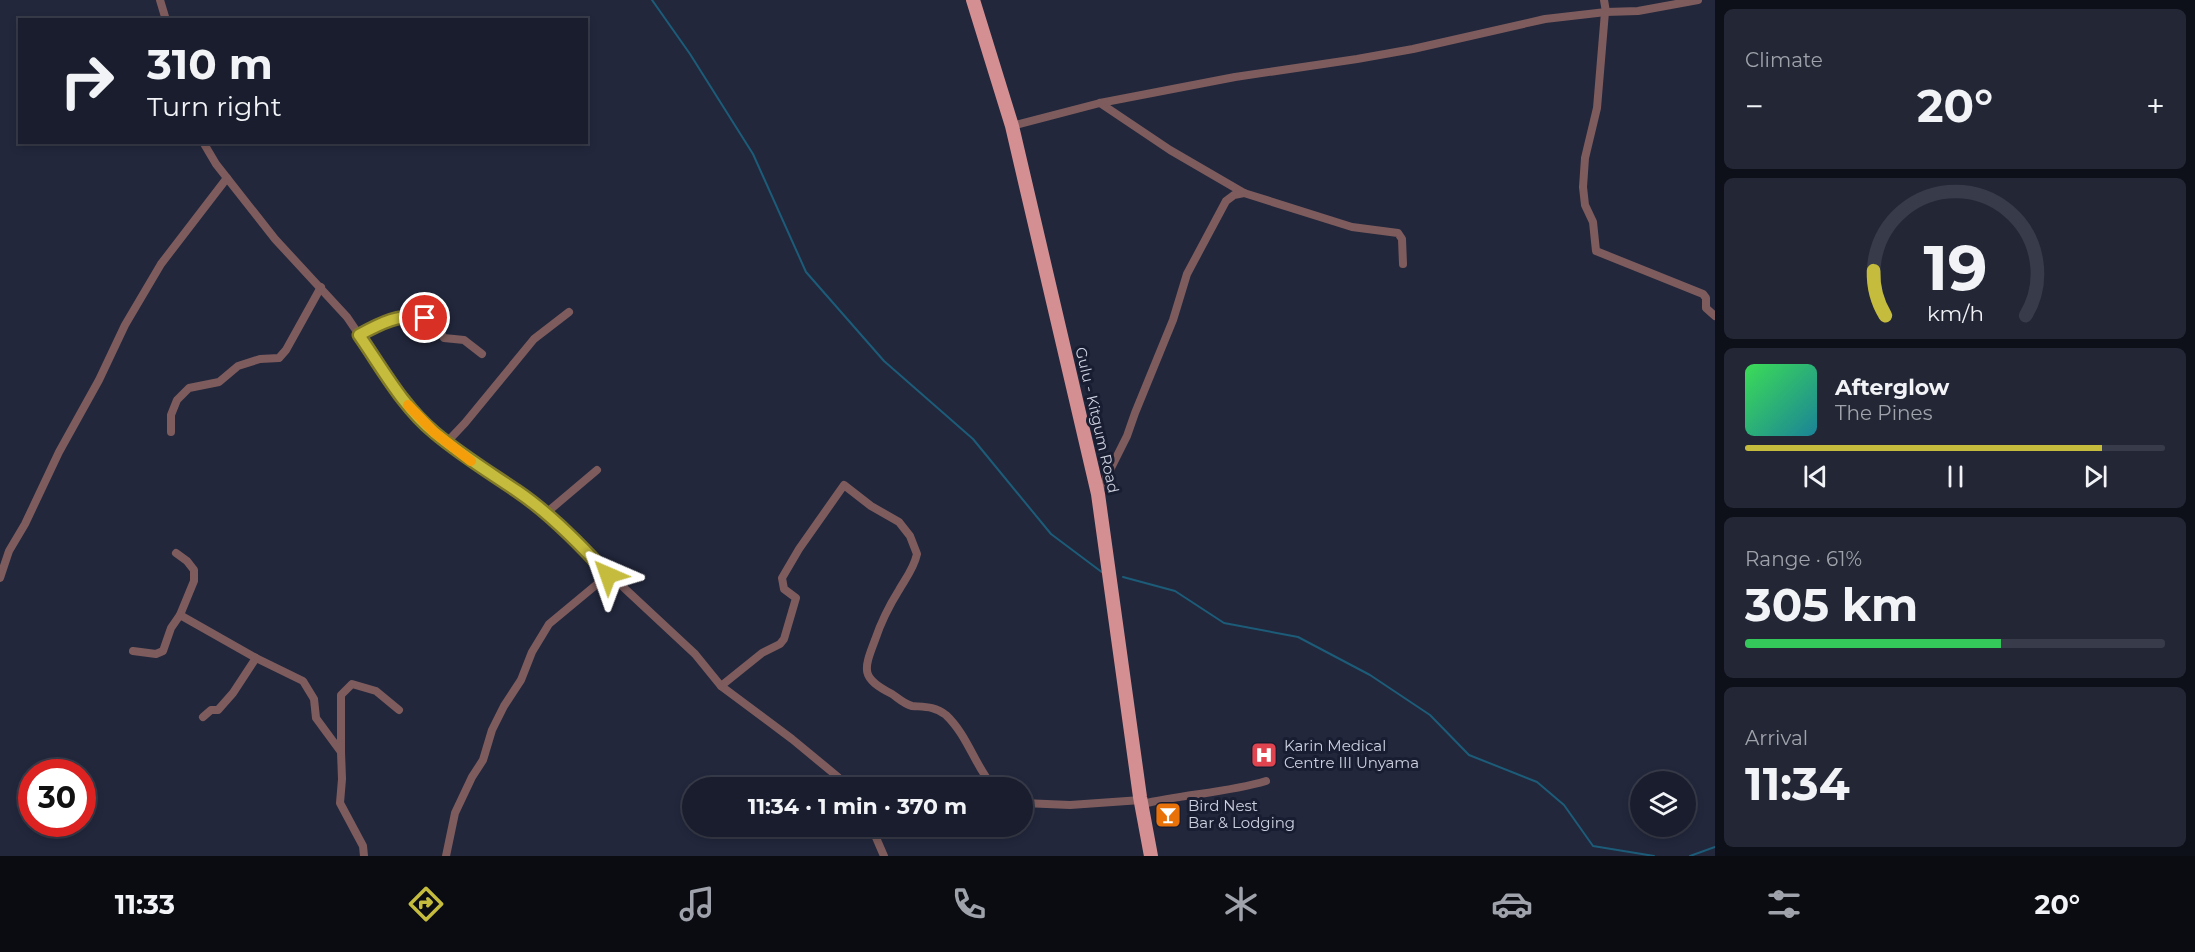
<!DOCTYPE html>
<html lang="en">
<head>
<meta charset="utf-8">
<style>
  body { margin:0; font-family:Montserrat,sans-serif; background:#232635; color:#f1f3f6; height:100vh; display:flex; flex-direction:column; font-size:22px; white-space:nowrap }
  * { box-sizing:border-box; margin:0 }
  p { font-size:20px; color:#9fa2aa }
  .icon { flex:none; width:33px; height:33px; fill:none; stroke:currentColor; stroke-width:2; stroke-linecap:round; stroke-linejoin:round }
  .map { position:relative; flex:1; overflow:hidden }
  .sheet { display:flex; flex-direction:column; gap:9px; padding:9px; background:#0e1019; width:480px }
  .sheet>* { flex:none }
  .guide { position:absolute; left:18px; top:18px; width:570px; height:126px; border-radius:0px; box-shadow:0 3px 9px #0003,0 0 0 2px #383b49; background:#1a1d2d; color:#f1f3f6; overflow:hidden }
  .fabs { position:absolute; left:1630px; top:771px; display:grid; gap:12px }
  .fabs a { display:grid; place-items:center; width:66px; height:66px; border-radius:50%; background:#1a1d2d; box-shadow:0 3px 9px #0003,0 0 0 2px #383b49; font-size:30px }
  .speed { position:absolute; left:18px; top:759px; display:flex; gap:12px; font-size:30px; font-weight:700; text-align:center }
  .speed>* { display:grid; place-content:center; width:78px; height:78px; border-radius:50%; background:#1a1d2d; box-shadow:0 3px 9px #0003,0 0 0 2px #383b49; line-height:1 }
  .speed .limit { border:9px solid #d22; background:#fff; color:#111 }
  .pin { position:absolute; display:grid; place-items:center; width:51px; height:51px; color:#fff; margin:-26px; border:3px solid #fff; border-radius:50%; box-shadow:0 2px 6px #0007 }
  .me { position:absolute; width:66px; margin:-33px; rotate:317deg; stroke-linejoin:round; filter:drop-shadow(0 0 4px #0008) }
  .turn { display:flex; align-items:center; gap:21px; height:126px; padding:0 30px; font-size:27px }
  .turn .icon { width:78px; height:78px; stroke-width:2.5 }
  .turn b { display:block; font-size:42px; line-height:51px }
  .big { font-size:45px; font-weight:700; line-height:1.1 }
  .sheet .widget { flex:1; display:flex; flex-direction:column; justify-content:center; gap:9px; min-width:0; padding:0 21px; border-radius:9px; background:#232635 }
  .sheet .dial { align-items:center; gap:0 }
  .dial svg { height:156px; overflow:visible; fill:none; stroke:#383b49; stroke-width:7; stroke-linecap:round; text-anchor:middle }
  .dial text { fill:#f1f3f6; stroke:none }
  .song { display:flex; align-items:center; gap:18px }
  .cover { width:72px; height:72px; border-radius:9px; background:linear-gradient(135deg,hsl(130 70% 55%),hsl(190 70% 35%)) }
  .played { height:6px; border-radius:3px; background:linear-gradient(90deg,#c5bc3d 85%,#383b49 85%) }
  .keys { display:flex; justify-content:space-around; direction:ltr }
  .heat { display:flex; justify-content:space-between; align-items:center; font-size:33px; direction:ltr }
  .charge { height:9px; border-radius:4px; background:linear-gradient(90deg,#34c759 61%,#383b49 0) }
  .trip { position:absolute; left:682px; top:777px; width:351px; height:60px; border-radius:30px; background:#1a1d2d; box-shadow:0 3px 9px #0003,0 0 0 2px #383b49; font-weight:700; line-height:60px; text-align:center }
  .menu { display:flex; height:96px; justify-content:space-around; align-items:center; background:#0a0c12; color:#9fa2aa }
  .menu .icon { width:42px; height:42px }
  .menu .current { color:#c5bc3d }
  .menu b { font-size:27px; color:#f1f3f6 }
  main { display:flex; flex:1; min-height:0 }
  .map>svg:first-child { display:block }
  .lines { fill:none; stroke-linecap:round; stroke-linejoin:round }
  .stream { stroke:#1c5c78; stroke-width:2 }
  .street { stroke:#7e5c5d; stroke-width:8 }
  .primary { stroke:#d38f92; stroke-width:14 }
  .route-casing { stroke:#807a28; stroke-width:15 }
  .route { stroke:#c5bc3d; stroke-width:10 }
  .slow { stroke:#f59e0b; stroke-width:10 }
  .labels { text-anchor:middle; stroke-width:6; stroke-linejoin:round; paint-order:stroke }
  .street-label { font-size:15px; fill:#cdd1df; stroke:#191d32 }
  .poi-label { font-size:15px; fill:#cdd1df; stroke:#191d32; text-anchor:start }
</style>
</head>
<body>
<main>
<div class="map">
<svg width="1715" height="856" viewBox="0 0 1715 856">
  <rect width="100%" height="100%" fill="#22273c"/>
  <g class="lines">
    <g class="stream">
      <polyline points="652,0 690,54 753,154 806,272 884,361 973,439 1051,534 1103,573"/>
      <polyline points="1123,577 1175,591 1224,623 1298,637 1370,675 1430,715 1469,755 1537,782 1564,805 1593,846 1654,856"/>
      <polyline points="1690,856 1715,847"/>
    </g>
    <g class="street">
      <polyline points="160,0 166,20"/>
      <polyline points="1604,0 1606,12"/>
      <polyline points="1605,12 1597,108 1585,158 1583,187 1585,205 1593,222 1596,251 1703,294 1706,298 1706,308 1715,316"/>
      <polyline points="1100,103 1170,150 1244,193 1352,227 1398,233 1402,239 1403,264"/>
      <polyline points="1012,126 1100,103 1235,77 1357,59 1413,49 1545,19 1606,12 1638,11 1698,0"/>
      <polyline points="203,142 216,164 275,239 347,317 404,401 433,432 464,456 534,504 695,654 721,686 792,739 838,777 846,788"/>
      <polyline points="359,335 383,323 412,315 425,318 439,325 440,332 444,338 464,340 482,354"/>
      <polyline points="171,432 171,415 177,400 189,388 219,382 238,366 260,359 279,358 286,350 321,287"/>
      <polyline points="447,442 465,423 534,339 569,312"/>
      <polyline points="1099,492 1127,436 1135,413 1173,320 1187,274 1226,201 1234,195 1244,193"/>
      <polyline points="545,514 597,470"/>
      <polyline points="176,553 187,561 194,570 194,581 180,615"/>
      <polyline points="0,578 9,551 25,524 59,452 99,380 125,325 161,264 227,178"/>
      <polyline points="133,651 156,654 163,651 171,628 180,615 256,658 303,681 314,699 316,718 341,752 342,779 340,803 363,846 364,856"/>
      <path d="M721 686 762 653 780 644 784 639 796 598 784 589 782 578 799 549 844 485 871 506 899 522 910 536 917 554C914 568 906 578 899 590 889 606 881 622 875 640 863 671 861 678 892 694 898 698 904 704 912 706 924 707 935 706 946 715 968 736 975 766 994 788"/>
      <polyline points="203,717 211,710 218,710 233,693 256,658"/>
      <polyline points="341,752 341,695 352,684 376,691 399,710"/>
      <polyline points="1023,803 1070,805 1141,800"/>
      <path d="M1142 804C1183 794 1226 793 1266 781"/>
      <polyline points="871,826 884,856"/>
      <polyline points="446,856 455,813 472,777 483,760 492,730 504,706 521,680 532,652 549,624 608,575"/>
    </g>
    <polyline class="primary" points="973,0 1012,126 1098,494 1140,797 1151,856"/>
  </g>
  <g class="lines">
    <defs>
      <path id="route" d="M425 318C402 312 379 324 359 335 382 368 403 407 435 433 461 455 489 472 517 491 551 514 581 545 608 575"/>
    </defs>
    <use href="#route" class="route-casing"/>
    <use href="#route" class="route"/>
    <polyline class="slow" points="408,405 434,432 471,461"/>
  </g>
  <defs>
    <symbol id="hospital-square" viewBox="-11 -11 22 22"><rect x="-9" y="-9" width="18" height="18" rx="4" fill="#e0444e" stroke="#191d32"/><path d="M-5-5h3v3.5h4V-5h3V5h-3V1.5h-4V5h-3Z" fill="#fff"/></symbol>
    <symbol id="bar-square" viewBox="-11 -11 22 22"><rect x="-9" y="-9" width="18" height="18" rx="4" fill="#e8710a" stroke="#191d32"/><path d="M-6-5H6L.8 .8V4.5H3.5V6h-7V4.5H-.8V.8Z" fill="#fff"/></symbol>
  </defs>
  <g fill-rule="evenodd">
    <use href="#hospital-square" x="1249" y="740" width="30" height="30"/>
    <use href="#bar-square" x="1153" y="800" width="30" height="30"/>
  </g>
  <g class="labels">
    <g class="street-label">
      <text transform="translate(1097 420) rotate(77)" y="5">Gulu - Kitgum Road</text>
    </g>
    <g class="poi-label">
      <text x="1284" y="751">Karin Medical<tspan x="1284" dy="17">Centre III Unyama</tspan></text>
      <text x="1188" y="811">Bird Nest<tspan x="1188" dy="17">Bar &amp; Lodging</tspan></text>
    </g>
  </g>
</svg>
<div class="fabs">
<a><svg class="icon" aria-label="layers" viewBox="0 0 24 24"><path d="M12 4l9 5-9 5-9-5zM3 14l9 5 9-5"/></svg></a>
</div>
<div class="speed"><div class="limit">30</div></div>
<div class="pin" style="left:425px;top:318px;background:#d93025"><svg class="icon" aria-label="arrive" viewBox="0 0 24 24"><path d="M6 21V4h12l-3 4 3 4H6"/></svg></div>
<svg class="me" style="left:608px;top:575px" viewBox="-20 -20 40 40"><path d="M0-17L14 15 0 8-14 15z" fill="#c5bc3d" stroke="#fff" stroke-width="4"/></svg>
<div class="trip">11:34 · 1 min · 370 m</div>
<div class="guide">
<div class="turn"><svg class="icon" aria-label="right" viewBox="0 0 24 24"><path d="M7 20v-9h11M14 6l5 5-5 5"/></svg><div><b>310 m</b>Turn right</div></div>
</div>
</div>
<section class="sheet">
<div class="widget"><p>Climate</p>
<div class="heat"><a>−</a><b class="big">20°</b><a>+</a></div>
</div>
<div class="widget dial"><svg viewBox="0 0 100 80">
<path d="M14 69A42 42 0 1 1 86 69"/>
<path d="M14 69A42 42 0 0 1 8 46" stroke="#c5bc3d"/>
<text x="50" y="56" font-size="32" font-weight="700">19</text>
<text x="50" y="72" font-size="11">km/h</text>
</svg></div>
<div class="widget">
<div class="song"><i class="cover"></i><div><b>Afterglow</b><p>The Pines</p></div></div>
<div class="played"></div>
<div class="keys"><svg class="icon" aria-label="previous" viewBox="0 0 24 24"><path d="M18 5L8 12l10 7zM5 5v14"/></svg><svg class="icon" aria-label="pause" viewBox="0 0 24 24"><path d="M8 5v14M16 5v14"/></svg><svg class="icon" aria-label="next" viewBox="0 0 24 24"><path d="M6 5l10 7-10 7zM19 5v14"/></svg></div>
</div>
<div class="widget"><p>Range · 61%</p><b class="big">305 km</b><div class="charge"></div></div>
<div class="widget"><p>Arrival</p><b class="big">11:34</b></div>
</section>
</main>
<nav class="menu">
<b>11:33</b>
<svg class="icon current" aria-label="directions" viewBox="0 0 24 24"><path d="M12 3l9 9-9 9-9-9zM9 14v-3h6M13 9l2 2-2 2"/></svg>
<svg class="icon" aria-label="music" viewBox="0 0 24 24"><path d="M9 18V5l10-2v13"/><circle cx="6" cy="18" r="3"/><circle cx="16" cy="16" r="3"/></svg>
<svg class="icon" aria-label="phone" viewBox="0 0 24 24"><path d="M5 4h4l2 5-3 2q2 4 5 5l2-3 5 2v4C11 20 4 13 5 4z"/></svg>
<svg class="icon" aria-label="climate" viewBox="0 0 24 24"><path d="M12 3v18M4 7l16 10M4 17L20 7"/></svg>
<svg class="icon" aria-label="car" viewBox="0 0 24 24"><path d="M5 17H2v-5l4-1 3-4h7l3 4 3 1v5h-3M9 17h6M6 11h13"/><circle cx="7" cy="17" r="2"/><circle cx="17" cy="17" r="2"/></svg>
<svg class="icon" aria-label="filters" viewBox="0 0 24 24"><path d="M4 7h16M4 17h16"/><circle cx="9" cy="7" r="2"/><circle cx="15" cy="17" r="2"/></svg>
<b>20°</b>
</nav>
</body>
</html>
